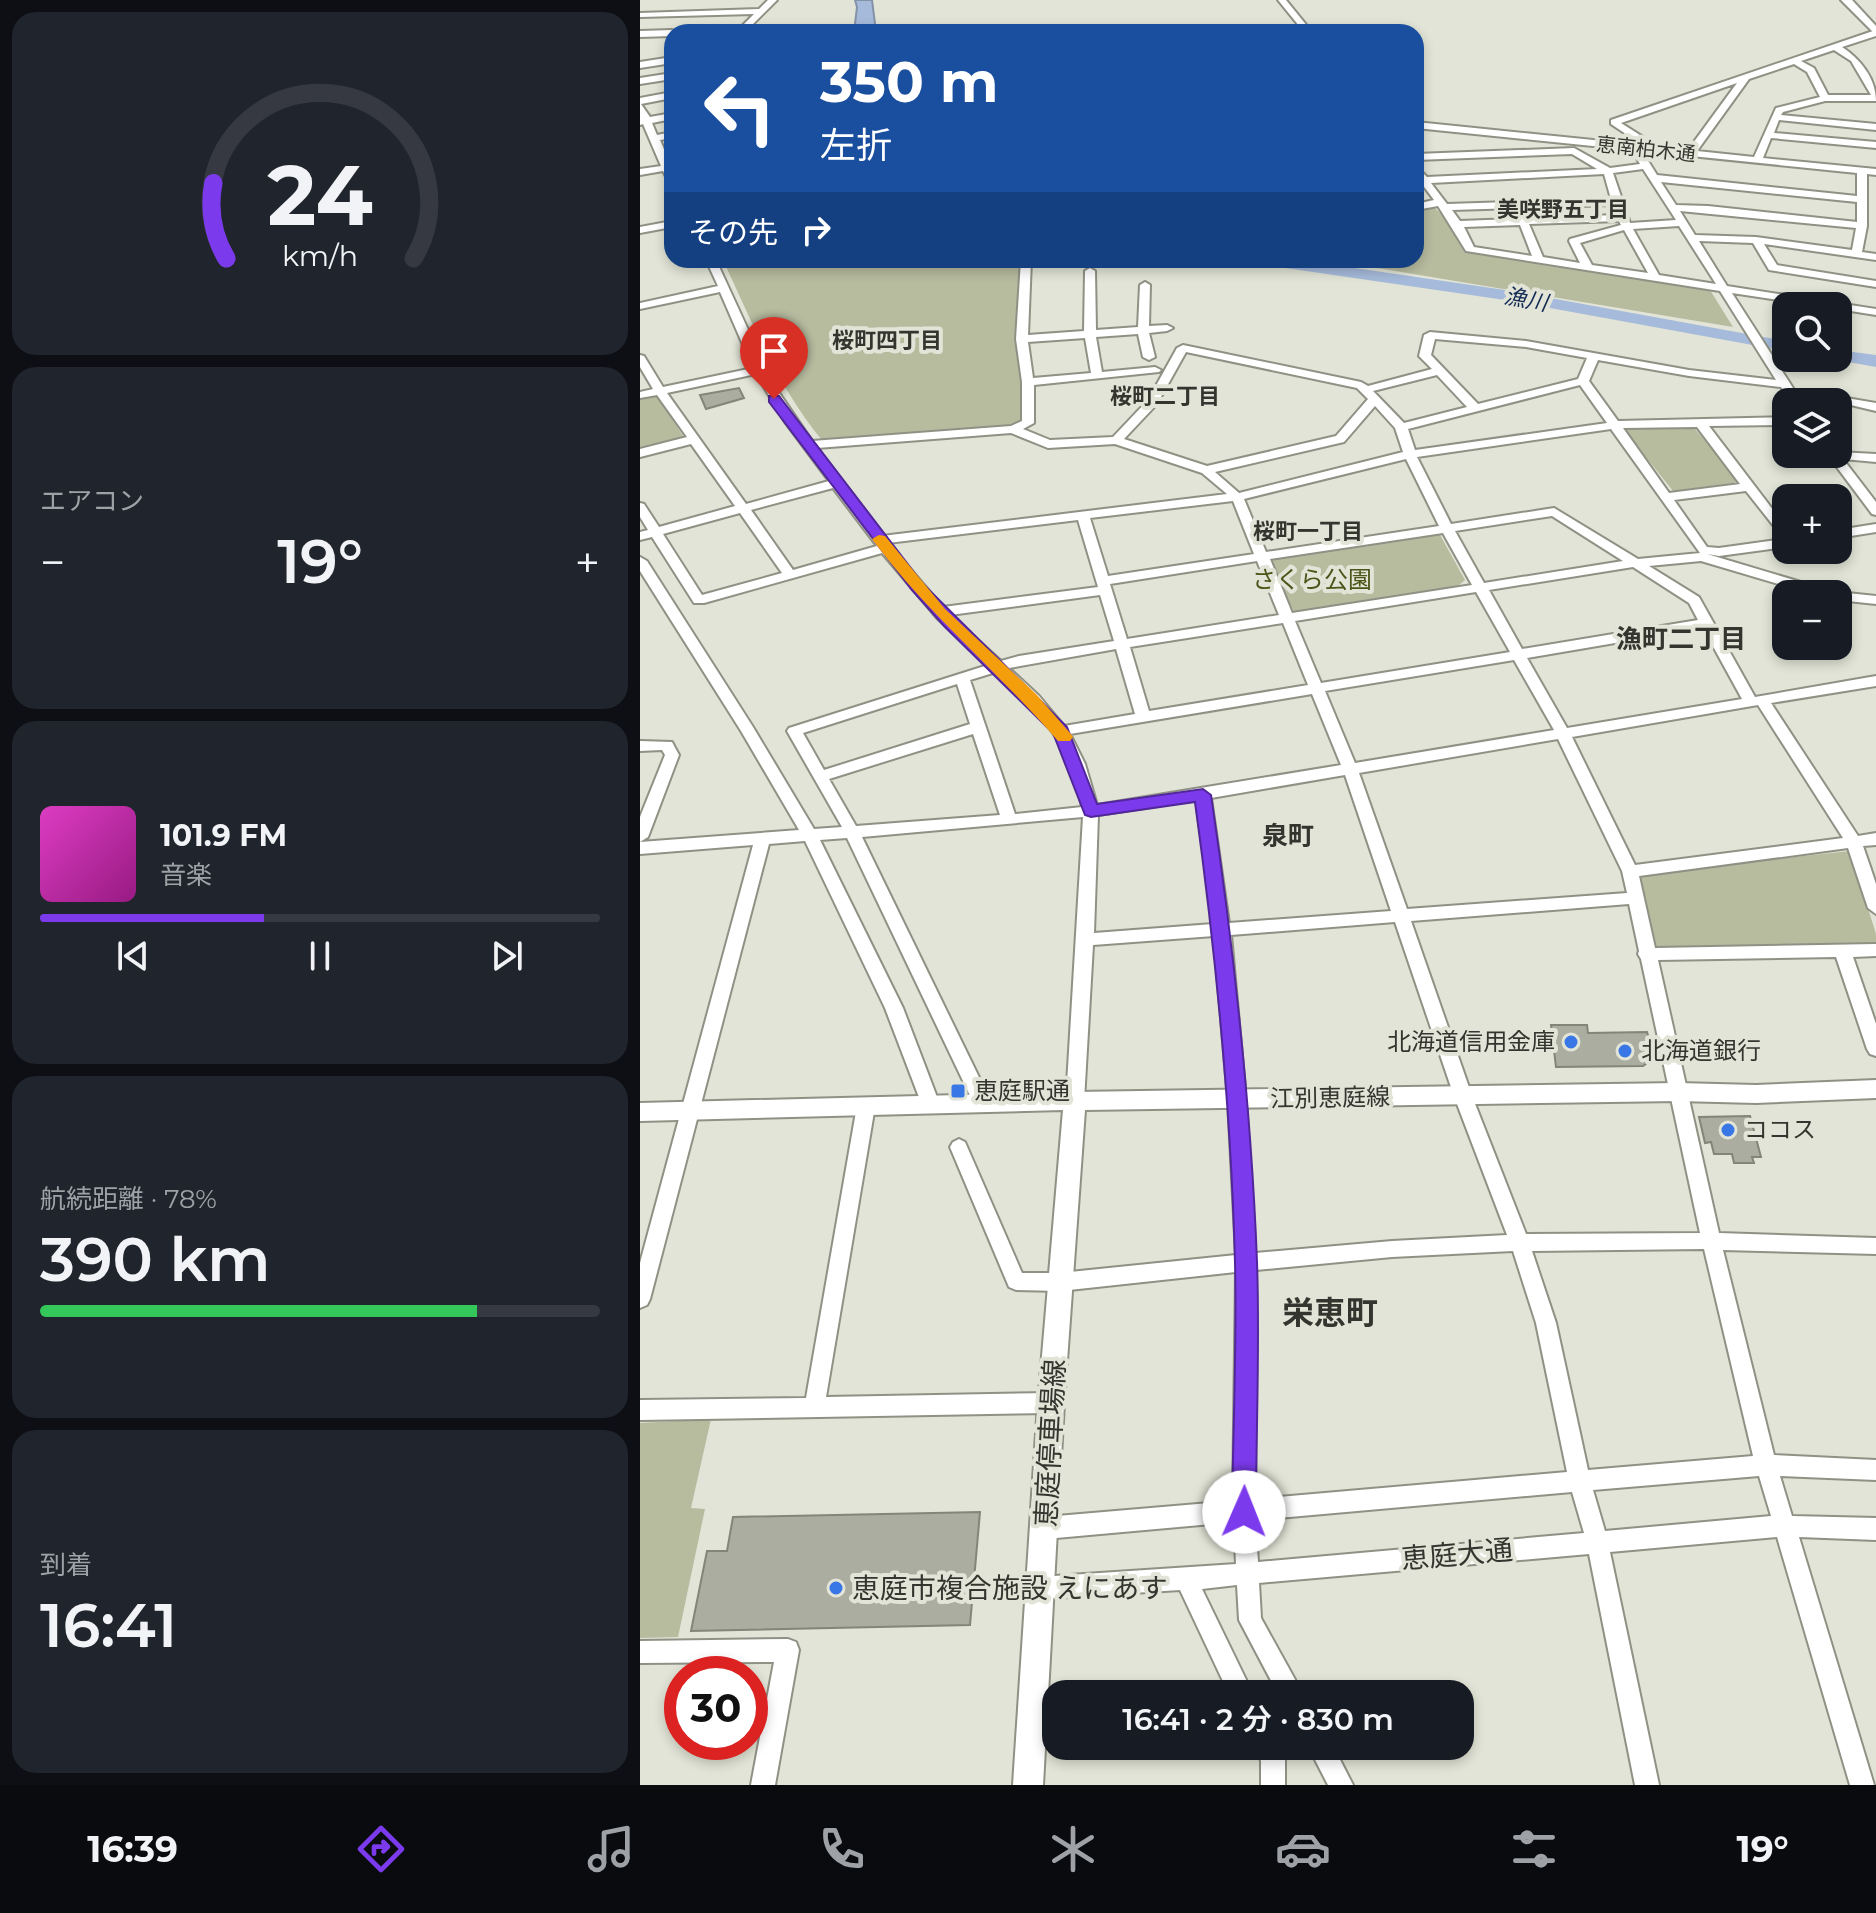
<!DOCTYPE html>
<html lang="ja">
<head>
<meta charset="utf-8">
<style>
  body { margin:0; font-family:Montserrat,"Noto Sans JP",sans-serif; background:#20242c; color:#f1f3f6; height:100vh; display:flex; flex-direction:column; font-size:30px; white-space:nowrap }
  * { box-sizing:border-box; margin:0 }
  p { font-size:26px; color:#9ea1a6 }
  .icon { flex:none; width:44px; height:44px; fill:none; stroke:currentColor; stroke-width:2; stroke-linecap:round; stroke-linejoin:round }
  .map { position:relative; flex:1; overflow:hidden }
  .sheet { display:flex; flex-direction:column; gap:12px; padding:12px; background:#0d0f14; width:640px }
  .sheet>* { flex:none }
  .banner { position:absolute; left:24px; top:24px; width:760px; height:244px; border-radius:24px; box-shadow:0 4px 12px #0003; background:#1a4fa0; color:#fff; overflow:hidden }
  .controls { position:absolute; left:1132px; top:292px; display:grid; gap:16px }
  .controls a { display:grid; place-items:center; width:80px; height:80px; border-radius:16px; background:#171b24; box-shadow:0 4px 12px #0003; font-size:40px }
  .speed { position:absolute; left:24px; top:1656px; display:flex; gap:16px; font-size:40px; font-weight:700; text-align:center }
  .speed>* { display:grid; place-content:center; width:104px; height:104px; border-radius:50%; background:#171b24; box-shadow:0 4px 12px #0003; line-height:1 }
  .speed .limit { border:12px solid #d22; background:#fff; color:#111 }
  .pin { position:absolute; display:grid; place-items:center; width:68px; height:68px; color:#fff; margin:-82px -34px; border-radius:50% 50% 50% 0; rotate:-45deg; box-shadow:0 0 8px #0007 }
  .pin .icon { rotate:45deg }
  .me { position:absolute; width:88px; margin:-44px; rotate:1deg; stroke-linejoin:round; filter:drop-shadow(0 0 6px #0008) }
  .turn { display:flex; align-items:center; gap:28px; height:168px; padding:0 24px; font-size:36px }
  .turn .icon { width:104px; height:104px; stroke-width:2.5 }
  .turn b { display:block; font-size:56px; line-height:68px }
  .then { display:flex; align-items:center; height:76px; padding:0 24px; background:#0003; gap:16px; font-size:30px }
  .big { font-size:60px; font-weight:600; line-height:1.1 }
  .sheet .widget { flex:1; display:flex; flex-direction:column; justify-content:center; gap:12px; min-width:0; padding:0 28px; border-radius:24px; background:#20242c }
  .sheet .dial { align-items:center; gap:0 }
  .dial svg { height:208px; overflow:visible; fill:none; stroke:#363941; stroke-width:7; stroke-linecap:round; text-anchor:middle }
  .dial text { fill:#f1f3f6; stroke:none }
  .song { display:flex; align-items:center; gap:24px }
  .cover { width:96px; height:96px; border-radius:12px; background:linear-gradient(135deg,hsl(310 70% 55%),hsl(310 70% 35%)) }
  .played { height:8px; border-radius:4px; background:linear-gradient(90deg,#7c3aed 40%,#363941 40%) }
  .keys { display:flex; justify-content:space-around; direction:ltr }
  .heat { display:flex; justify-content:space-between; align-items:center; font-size:44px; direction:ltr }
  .charge { height:12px; border-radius:6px; background:linear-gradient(90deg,#34c759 78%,#363941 0) }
  .trip { position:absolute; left:402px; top:1680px; width:432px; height:80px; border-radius:24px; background:#171b24; box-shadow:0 4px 12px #0003; font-weight:600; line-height:80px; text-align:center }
  .tabs { display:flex; height:128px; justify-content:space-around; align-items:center; background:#090b0e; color:#9ea1a6 }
  .tabs .icon { width:56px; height:56px }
  .tabs .active { color:#7c3aed }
  .tabs b { font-size:36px; color:#f1f3f6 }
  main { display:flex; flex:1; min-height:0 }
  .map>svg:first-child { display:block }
  .green { fill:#b7bc9f }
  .water { fill:#a6badb; stroke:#8492a7; stroke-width:2 }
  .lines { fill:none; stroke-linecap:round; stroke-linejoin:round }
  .river { fill:#a6badb; fill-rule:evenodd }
  .building { fill:#abada0; stroke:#838578; stroke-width:2 }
  .minor-casing { stroke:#8f9184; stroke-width:4 }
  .major-casing { stroke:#8f9184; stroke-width:4 }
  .minor { fill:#fff; fill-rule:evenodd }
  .major { fill:#fff; fill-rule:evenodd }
  .route { fill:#7c3aed; stroke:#51269a; stroke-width:2 }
  .slow { fill:#f59e0b }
  .poi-dot { fill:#3877e5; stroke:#e1e4d6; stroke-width:3 }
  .labels { text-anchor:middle; stroke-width:8; stroke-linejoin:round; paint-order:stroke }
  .far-street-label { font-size:20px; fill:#34352f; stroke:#e1e4d6 }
  .far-neighbourhood-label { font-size:22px; font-weight:bold; fill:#34352f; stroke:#e1e4d6 }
  .far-water-label { font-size:22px; font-style:italic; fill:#122a54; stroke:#e1e4d6 }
  .park-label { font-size:24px; fill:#4d5418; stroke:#e1e4d6 }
  .poi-label { font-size:24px; fill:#34352f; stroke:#e1e4d6; text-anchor:start }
  .street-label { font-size:24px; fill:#34352f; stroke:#e1e4d6 }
  .neighbourhood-label { font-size:26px; font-weight:bold; fill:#34352f; stroke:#e1e4d6 }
  .near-street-label { font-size:28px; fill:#34352f; stroke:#e1e4d6 }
  .near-poi-label { font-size:28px; fill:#34352f; stroke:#e1e4d6; text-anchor:start }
  .near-neighbourhood-label { font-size:32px; font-weight:bold; fill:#34352f; stroke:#e1e4d6 }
</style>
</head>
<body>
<main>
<section class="sheet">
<div class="widget dial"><svg viewBox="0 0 100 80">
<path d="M14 69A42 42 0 1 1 86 69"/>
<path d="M14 69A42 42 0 0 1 9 40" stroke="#7c3aed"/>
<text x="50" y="56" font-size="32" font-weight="700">24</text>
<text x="50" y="72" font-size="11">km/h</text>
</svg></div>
<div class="widget"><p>エアコン</p>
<div class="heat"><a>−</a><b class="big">19°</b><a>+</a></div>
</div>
<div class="widget">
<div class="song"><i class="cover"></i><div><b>101.9 FM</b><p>音楽</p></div></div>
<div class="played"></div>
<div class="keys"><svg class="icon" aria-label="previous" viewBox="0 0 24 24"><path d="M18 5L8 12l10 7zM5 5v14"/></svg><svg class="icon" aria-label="pause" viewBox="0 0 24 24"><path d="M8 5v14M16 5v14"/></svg><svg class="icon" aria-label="next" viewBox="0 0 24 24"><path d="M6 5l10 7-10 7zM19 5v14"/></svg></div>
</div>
<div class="widget"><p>航続距離 · 78%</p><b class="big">390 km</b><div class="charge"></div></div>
<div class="widget"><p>到着</p><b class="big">16:41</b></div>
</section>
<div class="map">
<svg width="1236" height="1785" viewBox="0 0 1236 1785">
  <rect width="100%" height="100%" fill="#e1e4d6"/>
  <g class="green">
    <polygon points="794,207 810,222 825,252 1070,290 1093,327 689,260 776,260 776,210"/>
    <path d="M83 260H380L375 341 385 381 381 421 372 426 182 440C138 387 112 322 83 260Z"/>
    <polygon points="17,396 45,439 0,450 0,398"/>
    <polygon points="990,428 1055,429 1099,480 1094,483 1033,491 985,431"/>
    <polygon points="799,533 825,580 818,586 654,612 628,558"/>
    <polygon points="1210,851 1236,934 1236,945 1022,949 1013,944 999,874"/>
    <polygon points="71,1419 51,1508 65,1509 38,1637 0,1638 0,1423"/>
  </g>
  <polygon class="water" points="215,0 232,0 235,24 232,32 214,32 217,7"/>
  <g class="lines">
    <g class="river">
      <polygon points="617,260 660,260 872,291 1146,341 1146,351 872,301 625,265"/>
      <polygon points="1198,350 1236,355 1236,367 1192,359 1198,358"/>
    </g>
  </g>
  <g class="building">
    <polygon points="99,388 104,398 66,409 60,395"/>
    <polygon points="911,1025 947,1025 948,1033 1007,1032 1010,1042 1016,1049 1016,1057 1003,1066 916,1067"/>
    <polygon points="1110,1116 1121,1157 1112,1157 1114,1163 1094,1163 1092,1154 1074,1154 1071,1142 1065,1143 1059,1117"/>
    <polygon points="340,1512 330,1625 51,1631 67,1551 87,1551 93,1517"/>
  </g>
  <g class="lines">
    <defs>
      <g id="minor">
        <polygon points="128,0 137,0 106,31 39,32 43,29 101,27 114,14 0,17 0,13 119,9"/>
        <polygon points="638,0 646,0 672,32 664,32"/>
        <path d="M1236 30V36L1202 47C1220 59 1236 78 1236 101H1185L1143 112 1141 115 1236 124V130L1139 120 1134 133 1236 142V148L1131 138 1123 158 1236 169V175L1227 174V226L1222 252 1236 254V260L1124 244 1137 265 1236 281V287L1129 270 1113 243 1059 241 1087 286 1236 309V315L1198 309V306H1177L1092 293 1162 402H1150L1141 387 1049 376 958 360 949 381 978 421 1146 417V425L1069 426 1146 527V547L1079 556 1067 554 1191 591 1193 594 1198 592 1236 596V604L1198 600V594H1172L1061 561 1009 566 1059 597 1115 697 1236 676V686L1131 703 1218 836 1236 833V845L1223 846 1236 884V914L1228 908 1208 848 999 876 1015 948 1236 944V956L1213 957 1236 1024V1056L1230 1054 1227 1049 1196 957 1018 960 1079 1233 1236 1238V1254L1083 1250 1134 1455 1236 1460V1480L1140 1476 1152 1516 1236 1518V1540L1159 1537 1234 1785H1210L1137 1537 970 1552 1019 1785H995L949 1554 619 1583 621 1618 663 1694H638L599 1620 597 1585 562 1589 613 1694H589L540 1590 399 1599 391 1596 388 1588 391 1580 399 1577 596 1564 594 1522 405 1539 397 1536 394 1528 397 1520 405 1517 593 1501 596 1272 420 1291 376 1290 369 1287 310 1147 313 1142 319 1139 325 1142 382 1273H420L596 1255 588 1100 574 936 453 945 444 1101 441 1106 435 1108 429 1106 426 1101 443 817 222 837 352 1104 349 1109 343 1111 337 1109 334 1104 207 838 180 840 263 1008 300 1105 297 1110 291 1112 285 1110 282 1105 245 1008 165 841 129 844 10 1299 7 1305 0 1308V1263L113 845 0 854V817L25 755 22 750 0 751V741L32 742 39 755 8 837 0 842 159 830 101 731 0 571V557L7 561 113 727 174 829 202 827 147 731 149 728 348 665 297 618 242 553 64 603H54L12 537 0 540V532L8 530 0 517V503L4 504 19 527 95 506 51 444 0 457V449L47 437 17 395 0 398V392L13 389 0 367V355L4 356 23 387 113 368 80 292 0 309V303L78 286 66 260H76L133 384 172 441 371 426 382 421V382L376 339 381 260H391L388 335 444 331 445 271 450 268 455 271 456 330 498 327 500 285 505 282 510 285 509 326 527 325 533 328 527 331 509 333 515 357 509 360 503 357 498 334 456 337 462 372 515 367 521 370 519 372 394 385V423L383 429 410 440 473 437 508 400 537 348 543 345 721 382 728 386 792 369 779 356 784 335 790 332 886 341 1049 370 1136 380 1080 291 826 251 798 206 776 210V204L794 200 776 176V166L787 177 957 169 932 154 776 160V154L934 148 970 168 1000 164 992 150 776 128V122L993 144 995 140 971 124V120ZM1194 50 1211 61 1231 95H1188L1174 68 1161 61ZM1154 64 1167 72 1180 97 1136 108 1114 157 1057 151 1109 79ZM1097 83 1048 150 1002 145 1003 137 981 123ZM1002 151 1217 173V196L1017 175ZM1003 169 1036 220 990 223 973 173ZM964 174 971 199 807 204 791 183ZM1021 182 1217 202V222L1068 206 1036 205ZM973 205 976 215 820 221 812 210ZM1040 211 1216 228 1212 250 1116 237 1055 235ZM979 221 981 225 930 239 929 241 940 263 903 257 889 224ZM880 225 892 256 834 247 824 227ZM1039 226 1076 284 1019 275 993 229ZM984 230 1008 273 952 265 940 243ZM445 338 451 373 393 378 388 342ZM795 339 886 347 947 358 938 379 838 404 791 355ZM546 352 717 388 728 399 696 436 567 466 484 439 517 404ZM116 374 145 422 189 481 106 504 27 393ZM797 375 827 407 764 423 733 391ZM940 385 967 423 775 450 768 429ZM735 406 755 428 763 452 599 493 575 472 704 442ZM1057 427 1100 484 1029 493 983 428ZM971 429 1060 553 998 559 914 508 811 524 777 457ZM371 433 408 448 475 444 562 473 587 494 242 536 177 448ZM766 459 799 526 626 552 604 499ZM193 488 237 546 153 570 111 510ZM1106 491 1144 539 1079 548 1067 547 1034 500ZM593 501 614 554 468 576 450 518ZM100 513 142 573 62 595 23 534ZM912 516 983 561 844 583 815 531ZM438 520 458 587 303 607 248 543ZM803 533 832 585 652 613 630 559ZM617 561 639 615 487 639 470 584ZM993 567 1049 603 1058 620 882 649 849 590ZM836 592 870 652 681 683 655 621ZM460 595 474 641 379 656 361 661 310 615ZM643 623 668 685 509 711 490 647ZM1063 628 1102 699 927 728 887 658ZM476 649 495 714 424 726 399 696 369 668ZM874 660 914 730 715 763 685 691ZM356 672C402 712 431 746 442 807L375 814 330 680ZM317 684 330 724 184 770 163 733ZM672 694 701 765 457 805 445 764 430 734ZM1118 705 1203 838 995 865 932 737ZM333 734 360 815 216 826 189 779ZM918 739 982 871 987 893 767 909 719 773ZM705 775 751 911 589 923 571 798ZM556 800 573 924 454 933 458 815ZM989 904 999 951 998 954 1001 959 1060 1233 886 1234 832 1096 771 921ZM755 922 814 1096 867 1235 752 1241 615 1253 606 1100 591 935ZM1064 1249 1113 1456 948 1470 916 1323 892 1251ZM873 1251 896 1323 927 1472 615 1499 616 1270 752 1257ZM1119 1476 1131 1516 965 1531 953 1490ZM932 1492 944 1533 618 1562 615 1520Z"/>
        <polygon points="0,31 32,30 36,32 32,32 32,36 0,37"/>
        <polygon points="32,57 32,63 0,68 0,62"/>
        <polygon points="32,73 32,79 0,84 0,78"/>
        <polygon points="32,92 32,98 1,104 10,117 32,113 32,119 12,123 17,135 32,132 32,138 20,140 32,168 32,183 29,182 23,171 0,175 0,169 21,166 3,124 0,125 0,98"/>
        <polygon points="32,221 32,227 0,233 0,227"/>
        <polygon points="1189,395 1236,403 1236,411 1198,402 1182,402 1185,396"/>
        <polygon points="1198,452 1236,454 1236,462 1203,459 1236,502 1236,515 1232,514 1187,454 1198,454"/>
        <polygon points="1236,524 1236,532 1198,538 1198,530"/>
        <polygon points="226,1099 232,1101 235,1106 186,1397 411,1393 418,1396 421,1403 418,1410 411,1413 0,1420 0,1400 166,1398 217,1106 220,1101"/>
        <polygon points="148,1639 156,1642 159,1650 135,1785 111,1785 134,1662 0,1663 0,1641"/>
        <polygon points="614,1746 639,1746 645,1759 645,1785 621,1785 621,1761"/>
        <polygon points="668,1746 693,1746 713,1785 688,1785"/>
      </g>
      <g id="major">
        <polygon points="1201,0 1212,0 1236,26 1236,35"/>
        <polygon points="1236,1080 1236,1098 1116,1103 1038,1101 445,1110 424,1403 403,1785 373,1785 398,1403 423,1110 0,1121 0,1103 435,1092 1038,1083 1116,1085"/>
      </g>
    </defs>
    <use href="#minor" class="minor-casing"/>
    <use href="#major" class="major-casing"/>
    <use href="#minor" class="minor"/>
    <use href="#major" class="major"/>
  </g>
  <path class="route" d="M129 396H139L283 584 427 727 457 804 563 789 571 795C594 950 611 1105 617 1262 620 1345 616 1429 616 1512L612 1520 604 1524 595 1520 592 1512C593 1429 597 1345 595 1263 591 1108 576 955 555 802L451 817 445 815 413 733 305 627 272 590 129 402Z"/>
  <path class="slow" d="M239 535 245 536 305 609 396 694 430 733 433 737 430 741H418C358 671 288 615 232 539Z"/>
  <g class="poi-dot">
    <circle cx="931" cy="1042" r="8"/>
    <circle cx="985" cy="1051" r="8"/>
    <rect x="310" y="1083" width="16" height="16" rx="4"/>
    <circle cx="1088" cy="1130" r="8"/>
    <circle cx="196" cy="1588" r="8"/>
  </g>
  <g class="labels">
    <g class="far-street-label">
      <text transform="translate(1006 149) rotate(6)" y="7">恵南柏木通</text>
    </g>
    <g class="far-neighbourhood-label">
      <text x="923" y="217">美咲野五丁目</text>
      <text x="247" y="348">桜町四丁目</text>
      <text x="525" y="404">桜町二丁目</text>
      <text x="668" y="539">桜町一丁目</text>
    </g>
    <g class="far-water-label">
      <text transform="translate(886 299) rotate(10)" y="8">漁川</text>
    </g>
    <g class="park-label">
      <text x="672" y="588">さくら公園</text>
    </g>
    <g class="poi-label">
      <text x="915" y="1050" text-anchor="end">北海道信用金庫</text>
      <text x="1001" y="1059">北海道銀行</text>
      <text x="334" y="1099">恵庭駅通</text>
      <text x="1104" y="1138">ココス</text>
    </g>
    <g class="street-label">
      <text transform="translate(690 1098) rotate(-1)" y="8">江別恵庭線</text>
    </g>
    <g class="neighbourhood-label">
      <text x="1041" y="648">漁町二丁目</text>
      <text x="648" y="845">泉町</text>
    </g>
    <g class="near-street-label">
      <text transform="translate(410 1443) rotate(-87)" y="10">恵庭停車場線</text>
      <text transform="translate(817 1554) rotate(-5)" y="10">恵庭大通</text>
    </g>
    <g class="near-poi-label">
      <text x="212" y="1598">恵庭市複合施設 えにあす</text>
    </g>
    <g class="near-neighbourhood-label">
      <text x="690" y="1324">栄恵町</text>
    </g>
  </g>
</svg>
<div class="controls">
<a><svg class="icon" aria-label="search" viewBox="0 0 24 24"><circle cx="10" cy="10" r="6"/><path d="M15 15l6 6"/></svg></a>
<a><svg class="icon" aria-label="layers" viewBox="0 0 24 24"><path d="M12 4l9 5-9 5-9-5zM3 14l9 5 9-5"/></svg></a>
<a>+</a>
<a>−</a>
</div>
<div class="speed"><div class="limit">30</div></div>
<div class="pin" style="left:134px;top:399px;background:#d93025"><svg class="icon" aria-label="arrive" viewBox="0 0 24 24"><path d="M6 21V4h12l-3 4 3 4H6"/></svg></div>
<svg class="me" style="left:604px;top:1512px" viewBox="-20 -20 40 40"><circle r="19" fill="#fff"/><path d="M0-13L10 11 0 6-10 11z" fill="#7c3aed"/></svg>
<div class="trip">16:41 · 2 分 · 830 m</div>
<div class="banner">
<div class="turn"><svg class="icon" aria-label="left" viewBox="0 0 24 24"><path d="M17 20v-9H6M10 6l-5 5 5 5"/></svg><div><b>350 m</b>左折</div></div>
<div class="then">その先<svg class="icon" aria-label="right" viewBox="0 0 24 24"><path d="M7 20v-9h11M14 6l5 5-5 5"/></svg></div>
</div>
</div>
</main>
<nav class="tabs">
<b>16:39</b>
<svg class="icon active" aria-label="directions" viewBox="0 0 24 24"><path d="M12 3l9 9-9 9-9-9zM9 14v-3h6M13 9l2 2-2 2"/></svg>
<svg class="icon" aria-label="music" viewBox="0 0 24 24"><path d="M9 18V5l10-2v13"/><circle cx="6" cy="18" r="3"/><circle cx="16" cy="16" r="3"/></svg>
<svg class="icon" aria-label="phone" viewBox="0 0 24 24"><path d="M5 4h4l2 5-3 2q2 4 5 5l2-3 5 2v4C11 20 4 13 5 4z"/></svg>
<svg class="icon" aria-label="climate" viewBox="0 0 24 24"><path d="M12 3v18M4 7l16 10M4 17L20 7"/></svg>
<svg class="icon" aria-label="car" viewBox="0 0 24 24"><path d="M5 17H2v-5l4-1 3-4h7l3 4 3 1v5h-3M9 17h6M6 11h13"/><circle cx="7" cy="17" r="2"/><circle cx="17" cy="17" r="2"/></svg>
<svg class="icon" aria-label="filters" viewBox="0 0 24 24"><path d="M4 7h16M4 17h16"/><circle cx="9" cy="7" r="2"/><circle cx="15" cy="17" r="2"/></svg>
<b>19°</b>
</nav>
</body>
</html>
